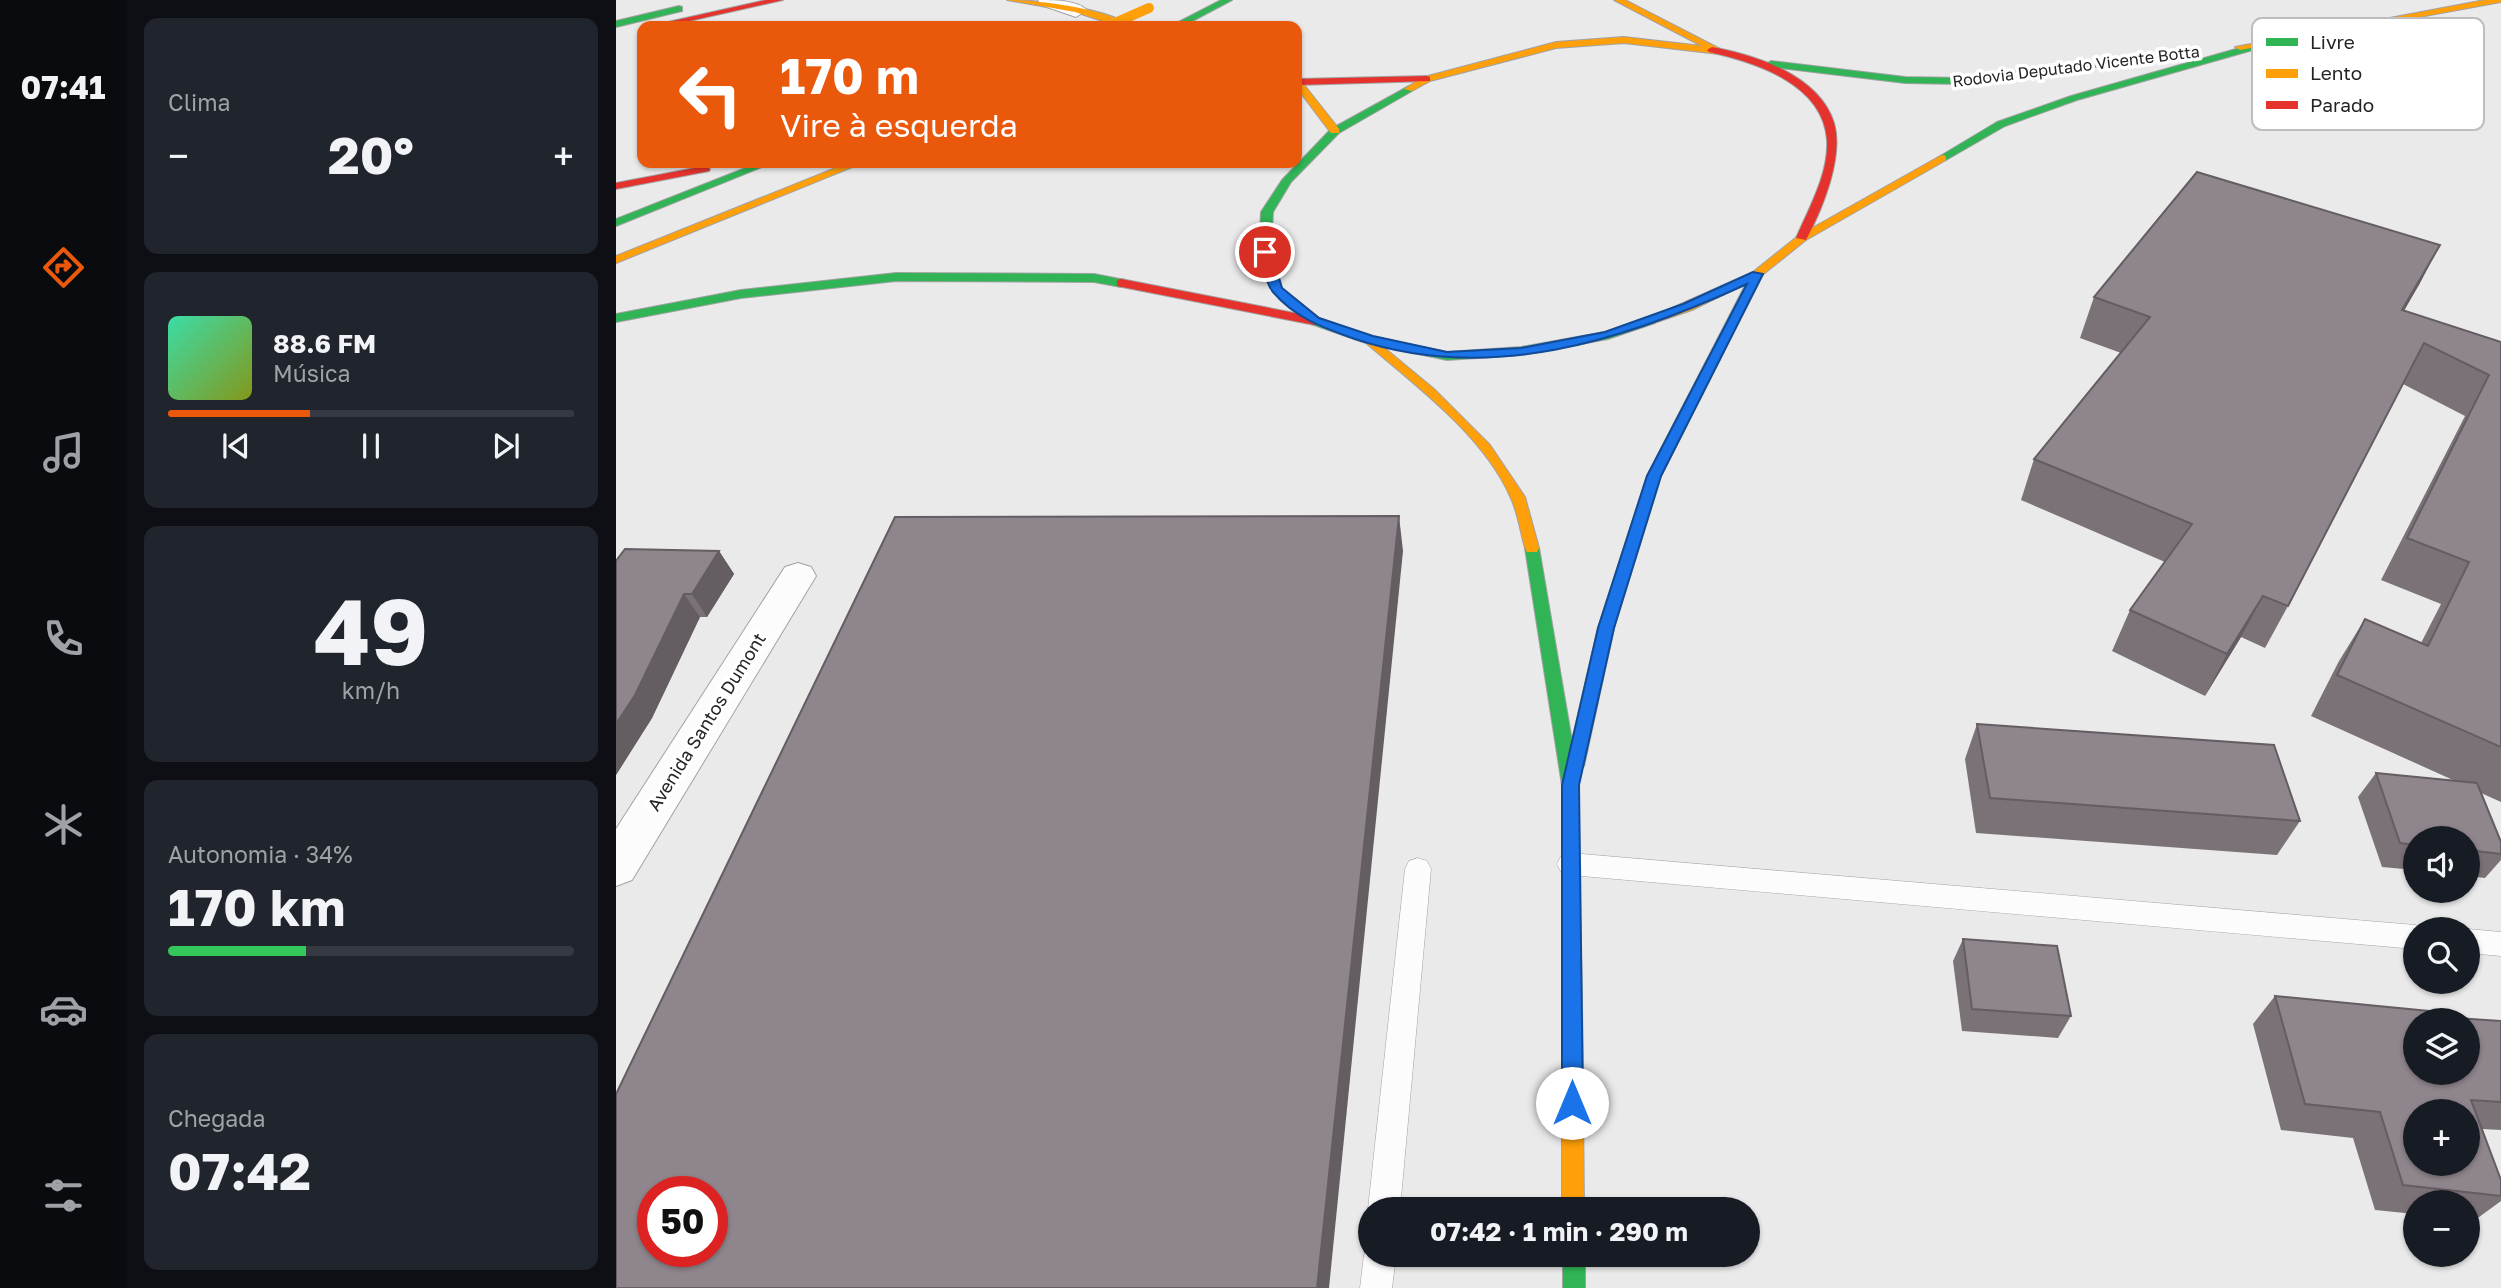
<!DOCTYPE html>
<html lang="pt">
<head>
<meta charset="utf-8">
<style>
  body { margin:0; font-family:"Golos Text",sans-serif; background:#20242c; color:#f1f3f6; height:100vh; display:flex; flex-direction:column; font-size:26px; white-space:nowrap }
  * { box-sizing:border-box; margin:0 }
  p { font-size:23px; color:#9ea1a6 }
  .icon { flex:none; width:38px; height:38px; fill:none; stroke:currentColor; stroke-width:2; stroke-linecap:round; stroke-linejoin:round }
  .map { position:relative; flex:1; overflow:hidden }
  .side { display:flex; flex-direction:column; gap:18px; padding:18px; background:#0d0f14; width:490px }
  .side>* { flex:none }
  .guide { position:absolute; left:21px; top:21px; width:665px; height:147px; border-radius:14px; box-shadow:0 2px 5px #0004; background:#ea580c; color:#fff; overflow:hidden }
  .controls { position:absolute; left:1787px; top:826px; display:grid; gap:14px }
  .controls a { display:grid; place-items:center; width:77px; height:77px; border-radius:50%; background:#171b24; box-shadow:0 2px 5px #0004; font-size:35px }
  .speed { position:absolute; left:21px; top:1176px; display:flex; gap:14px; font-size:35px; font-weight:700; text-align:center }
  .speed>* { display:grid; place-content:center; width:91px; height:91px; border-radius:50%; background:#171b24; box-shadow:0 2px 5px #0004; line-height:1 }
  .speed .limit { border:10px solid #d22; background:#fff; color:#111 }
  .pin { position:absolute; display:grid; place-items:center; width:60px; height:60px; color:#fff; margin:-30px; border:4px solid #fff; border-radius:50%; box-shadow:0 2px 7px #0007 }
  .me { position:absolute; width:77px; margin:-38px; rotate:0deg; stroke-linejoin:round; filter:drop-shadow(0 0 5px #0008) }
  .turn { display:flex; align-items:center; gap:24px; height:147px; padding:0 28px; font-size:32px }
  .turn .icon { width:91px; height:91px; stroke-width:2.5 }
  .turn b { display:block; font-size:49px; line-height:60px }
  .big { font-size:52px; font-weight:700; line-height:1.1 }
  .side .card { flex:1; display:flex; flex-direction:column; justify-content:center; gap:10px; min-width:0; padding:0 24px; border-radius:14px; background:#20242c }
  .side .dial { align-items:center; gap:0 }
  .dial b { font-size:91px; line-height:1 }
  .song { display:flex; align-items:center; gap:21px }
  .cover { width:84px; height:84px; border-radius:10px; background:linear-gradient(135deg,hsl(160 70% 55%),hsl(70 70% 35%)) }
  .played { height:7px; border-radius:4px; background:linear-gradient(90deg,#ea580c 35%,#363941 35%) }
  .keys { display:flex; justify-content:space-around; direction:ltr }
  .heat { display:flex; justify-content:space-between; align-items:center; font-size:38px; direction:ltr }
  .charge { height:10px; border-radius:5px; background:linear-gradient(90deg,#34c759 34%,#363941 0) }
  .trip { position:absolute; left:742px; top:1197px; width:402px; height:70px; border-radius:35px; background:#171b24; box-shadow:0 2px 5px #0004; font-weight:700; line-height:70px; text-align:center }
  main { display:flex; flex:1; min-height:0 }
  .menu { display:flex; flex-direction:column; width:126px; justify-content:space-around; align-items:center; background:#090b0e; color:#9ea1a6 }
  .menu .icon { width:49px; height:49px }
  .menu .current { color:#ea580c }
  .menu b { font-size:32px; color:#f1f3f6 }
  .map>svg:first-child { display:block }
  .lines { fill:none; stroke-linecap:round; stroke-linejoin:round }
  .lane-casing { stroke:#a2a2a3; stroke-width:1 }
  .street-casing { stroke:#a2a2a3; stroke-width:2 }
  .fast-casing { stroke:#a2a2a3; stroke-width:2 }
  .slow-casing { stroke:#a2a2a3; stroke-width:2 }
  .jam-casing { stroke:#a2a2a3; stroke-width:2 }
  .lane { fill:#fcfcfc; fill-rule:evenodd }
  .street { fill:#fcfcfc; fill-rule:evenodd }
  .fast { fill:#30b455; fill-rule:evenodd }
  .slow { fill:#ff9f0a; fill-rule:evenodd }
  .jam { fill:#e5322d; fill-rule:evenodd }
  .slow-bridge-casing { stroke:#c8c8c8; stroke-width:10; stroke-linecap:butt }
  .slow-bridge { stroke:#ff9f0a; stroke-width:10 }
  .wall { fill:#7b7278 }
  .shaded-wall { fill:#645d62 }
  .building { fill:#8f858c; stroke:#645d62; stroke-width:2; fill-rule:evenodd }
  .route { fill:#1a73e8; stroke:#114b97; stroke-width:2 }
  .labels { text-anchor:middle; stroke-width:7; stroke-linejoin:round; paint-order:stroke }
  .far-street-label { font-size:16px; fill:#242425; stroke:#fff }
  .street-label { font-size:18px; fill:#242425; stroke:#fff }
  .key { fill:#fff; stroke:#bdbdbe; stroke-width:2 }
  .key-label { font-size:19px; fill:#242425 }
</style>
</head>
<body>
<main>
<nav class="menu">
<b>07:41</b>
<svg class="icon current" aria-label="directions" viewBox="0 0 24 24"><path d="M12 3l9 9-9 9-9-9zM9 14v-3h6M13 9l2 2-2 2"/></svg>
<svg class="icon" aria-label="music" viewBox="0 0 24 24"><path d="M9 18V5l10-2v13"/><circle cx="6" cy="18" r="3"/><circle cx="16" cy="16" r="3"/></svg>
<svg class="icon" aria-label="phone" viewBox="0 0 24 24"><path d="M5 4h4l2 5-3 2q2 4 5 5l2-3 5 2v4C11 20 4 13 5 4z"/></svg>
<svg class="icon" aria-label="climate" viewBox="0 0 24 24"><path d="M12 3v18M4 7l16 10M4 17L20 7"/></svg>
<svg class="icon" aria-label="car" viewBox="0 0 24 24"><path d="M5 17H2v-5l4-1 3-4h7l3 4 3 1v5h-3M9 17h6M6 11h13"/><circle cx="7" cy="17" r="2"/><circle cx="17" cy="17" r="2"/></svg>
<svg class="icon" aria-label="filters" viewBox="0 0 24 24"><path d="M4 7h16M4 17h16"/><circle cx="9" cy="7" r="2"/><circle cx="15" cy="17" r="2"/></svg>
</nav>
<section class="side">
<div class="card"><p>Clima</p>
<div class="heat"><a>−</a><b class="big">20°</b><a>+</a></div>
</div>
<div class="card">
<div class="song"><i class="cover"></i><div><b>88.6 FM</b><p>Música</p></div></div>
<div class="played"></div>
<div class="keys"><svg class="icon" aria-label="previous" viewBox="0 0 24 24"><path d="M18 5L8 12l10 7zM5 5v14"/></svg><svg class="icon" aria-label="pause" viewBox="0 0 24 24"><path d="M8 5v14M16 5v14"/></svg><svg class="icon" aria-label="next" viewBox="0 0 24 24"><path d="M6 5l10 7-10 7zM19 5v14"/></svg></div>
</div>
<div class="card dial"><b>49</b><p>km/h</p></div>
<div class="card"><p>Autonomia · 34%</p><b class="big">170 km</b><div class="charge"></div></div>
<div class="card"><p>Chegada</p><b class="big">07:42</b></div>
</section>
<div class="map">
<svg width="1885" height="1288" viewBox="0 0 1885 1288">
  <rect width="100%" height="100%" fill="#eaeaeb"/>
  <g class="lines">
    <defs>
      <g id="lane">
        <polygon points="954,853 1799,925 1809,929 1799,929 1799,949 954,875 945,872 941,864 945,856"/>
        <polygon points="802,858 811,861 815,869 784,1209 754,1209 754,1214 752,1209 789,869 793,861"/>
        <polygon points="1851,929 1852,929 1885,932 1885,956 1852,953"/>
        <polygon points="754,1243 754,1255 780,1255 776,1288 744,1288 748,1255"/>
      </g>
      <g id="street">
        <path d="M422 0C438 0 460 0 471 10L460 17 425 5Z"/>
        <polygon points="182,563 195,567 200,576 16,880 0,886 0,829 169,567"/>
      </g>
      <g id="fast">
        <polygon points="605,0 616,0 567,26 555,26"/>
        <polygon points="63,6 66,7 66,11 0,27 0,21"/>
        <polygon points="1648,41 1653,44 1651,46 1461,100 1389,126 1330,160 1321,158 1381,122 1455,96"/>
        <polygon points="1523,56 1528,59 1526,61 1346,84 1289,83 1155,67 1150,64 1155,61 1289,77 1346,78"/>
        <polygon points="793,86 798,89 796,91 723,133 675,182 657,212 655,252 666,288 703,318 757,337 831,352 905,347 989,332 1035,316 1041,320 1039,323 992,339 905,355 831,360 750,343 695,324 657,292 643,252 645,212 666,180 715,129"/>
        <polygon points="142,163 156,163 0,226 0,219"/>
        <polygon points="1141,270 1147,274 1045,476 998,628 968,766 961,772 966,1005 963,1011 956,1014 949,1011 946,1005 946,785 909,548 916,543 923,548 956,741 982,628 1031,476 1135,274"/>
        <polygon points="280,273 478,274 509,280 511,283 505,287 478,282 280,281 125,298 0,322 0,314 125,290"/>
        <rect x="947" y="1255" width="22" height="33"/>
      </g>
      <g id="slow">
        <path d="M391 0C424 0 488 8 516 26H502L459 12Z"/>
        <polygon points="998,0 1009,0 1108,51 1103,54 1008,43 940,48 814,81 796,91 788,89 808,77 940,42 1008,37 1086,46"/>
        <polygon points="1869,0 1885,0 1885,2 1624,50 1619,47"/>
        <polygon points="681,80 685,81 723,129 723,133 715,133 681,88"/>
        <polygon points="1326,155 1330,156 1330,160 1190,240 1145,276 1076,310 1035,324 1029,320 1137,272 1182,236"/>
        <polygon points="232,163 246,163 0,263 0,256"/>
        <path d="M754 336 818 389 874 445 909 497 923 548 921 552H911L909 548C904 531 902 512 894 496 867 435 799 385 750 343L748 340Z"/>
        <polygon points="956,996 963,999 966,1005 968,1209 946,1209 946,1005 949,999"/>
      </g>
      <g id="jam">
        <polygon points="150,0 167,0 51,26 34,26"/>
        <path d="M1096 47C1139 55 1203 75 1218 123 1228 157 1206 210 1190 240L1180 238C1193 208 1213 173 1211 140 1207 83 1138 62 1093 52L1091 50Z"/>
        <polygon points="811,76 814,77 814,81 681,85 681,79"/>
        <polygon points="89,166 94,169 93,171 0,189 0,183"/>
        <polygon points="505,279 699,317 705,321 699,325 501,286 501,280"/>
      </g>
    </defs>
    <use href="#lane" class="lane-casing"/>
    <use href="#street" class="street-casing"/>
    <use href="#fast" class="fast-casing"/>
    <use href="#slow" class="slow-casing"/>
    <use href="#jam" class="jam-casing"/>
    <use href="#lane" class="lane"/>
    <use href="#street" class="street"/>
    <use href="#fast" class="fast"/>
    <use href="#slow" class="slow"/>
    <use href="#jam" class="jam"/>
    <defs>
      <polyline id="slow-bridge" points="492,26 533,8"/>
    </defs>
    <use href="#slow-bridge" class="slow-bridge-casing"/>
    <use href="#slow-bridge" class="slow-bridge"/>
  </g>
  <g class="wall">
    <polygon points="1824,245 1788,311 1885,342 1885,802 1865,793 1885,842 1885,860 1869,878 1852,876 1852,838 1799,838 1799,870 1766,867 1742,797 1760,773 1837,780 1695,716 1723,661 1749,619 1805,643 1825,604 1765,580 1849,416 1787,384 1672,606 1649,648 1625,637 1589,696 1496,651 1514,610 1549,562 1405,500 1418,459 1505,353 1464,338 1478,297"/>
    <polygon points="103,551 118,574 91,617 84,617 36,718 0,775 0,561"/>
    <polygon points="1361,724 1684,821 1661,855 1360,833 1349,759"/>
    <polygon points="1347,939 1455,1016 1442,1038 1346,1031 1337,961"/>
    <polygon points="1659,996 1825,1017 1885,1021 1885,1130 1866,1129 1885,1180 1885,1201 1859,1220 1852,1220 1852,1202 1799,1202 1799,1214 1759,1210 1737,1138 1665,1130 1637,1024"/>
  </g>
  <g class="shaded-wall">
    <polygon points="1824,245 1803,285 1764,351 1786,310"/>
    <polygon points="783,516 787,551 713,1288 701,1288"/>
    <polygon points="103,551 118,574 91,617 76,594"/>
    <polygon points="68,594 84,617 36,718 0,775 0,724"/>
    <polygon points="1647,596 1625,637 1589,696 1611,654"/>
  </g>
  <g class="building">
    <polygon points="1581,172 1824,245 1786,310 1885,342 1885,747 1721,675 1749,619 1812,646 1853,562 1791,538 1873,375 1808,343 1672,606 1647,596 1611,654 1514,610 1576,524 1418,459 1534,317 1478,297"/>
    <path d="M783 516 701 1288H0V1094L279 517ZM37 1192H96V1251H37Z"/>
    <polygon points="9,549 103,551 76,594 68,594 19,695 0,724 0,561"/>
    <polygon points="1361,724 1658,745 1684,821 1374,798"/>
    <polygon points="1760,773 1861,783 1885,842 1885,854 1852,850 1852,838 1799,838 1799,845 1784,843"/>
    <polygon points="1347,939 1441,946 1455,1016 1356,1009"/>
    <path d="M1659 996 1823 1012 1825 1017 1885 1021V1102L1855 1100 1885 1180V1196L1787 1185 1764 1112 1689 1104ZM1799 1020H1852V1073H1799ZM1799 1111H1852V1164H1799Z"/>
  </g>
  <path class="route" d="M649 248 655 252 666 288 703 318 757 336 831 352 905 348 989 332 1067 304 1137 272 1147 274 1045 476 998 628 963 785 967 1103 964 1110 956 1113 949 1110 946 1103V785L982 628 1031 476 1131 284C1007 341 873 384 739 339 708 328 679 318 657 292 649 283 647 264 643 252Z"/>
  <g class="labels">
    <g class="far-street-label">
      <text transform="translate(1460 66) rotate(-7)" y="6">Rodovia Deputado Vicente Botta</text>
    </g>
    <g class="street-label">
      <text transform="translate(91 722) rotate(-58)" y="6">Avenida Santos Dumont</text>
    </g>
  </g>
  <rect x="1636" y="18" width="232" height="112" rx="10" class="key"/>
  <rect x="1650" y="38" width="32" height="8" fill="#30b455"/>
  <rect x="1650" y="69" width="32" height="9" fill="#ff9f0a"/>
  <rect x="1650" y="101" width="32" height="8" fill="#e5322d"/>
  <g class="key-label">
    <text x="1694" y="49">Livre</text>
    <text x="1694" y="80">Lento</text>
    <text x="1694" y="112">Parado</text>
  </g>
</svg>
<div class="controls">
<a><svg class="icon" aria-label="sound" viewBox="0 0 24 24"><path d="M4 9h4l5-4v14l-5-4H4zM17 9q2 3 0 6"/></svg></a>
<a><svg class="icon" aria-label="search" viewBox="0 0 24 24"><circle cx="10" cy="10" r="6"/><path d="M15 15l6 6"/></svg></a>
<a><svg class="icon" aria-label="layers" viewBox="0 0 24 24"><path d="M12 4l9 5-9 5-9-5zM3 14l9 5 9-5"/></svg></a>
<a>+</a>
<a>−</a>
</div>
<div class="speed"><div class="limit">50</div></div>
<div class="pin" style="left:649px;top:252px;background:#d93025"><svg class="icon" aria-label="arrive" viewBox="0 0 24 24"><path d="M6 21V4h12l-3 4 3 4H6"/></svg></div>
<svg class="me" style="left:956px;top:1103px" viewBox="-20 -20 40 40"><circle r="19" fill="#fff"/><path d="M0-13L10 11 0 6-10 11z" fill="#1a73e8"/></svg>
<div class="trip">07:42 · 1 min · 290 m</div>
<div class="guide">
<div class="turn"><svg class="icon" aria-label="left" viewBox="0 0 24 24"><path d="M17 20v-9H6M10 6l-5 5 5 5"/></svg><div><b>170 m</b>Vire à esquerda</div></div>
</div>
</div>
</main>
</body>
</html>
